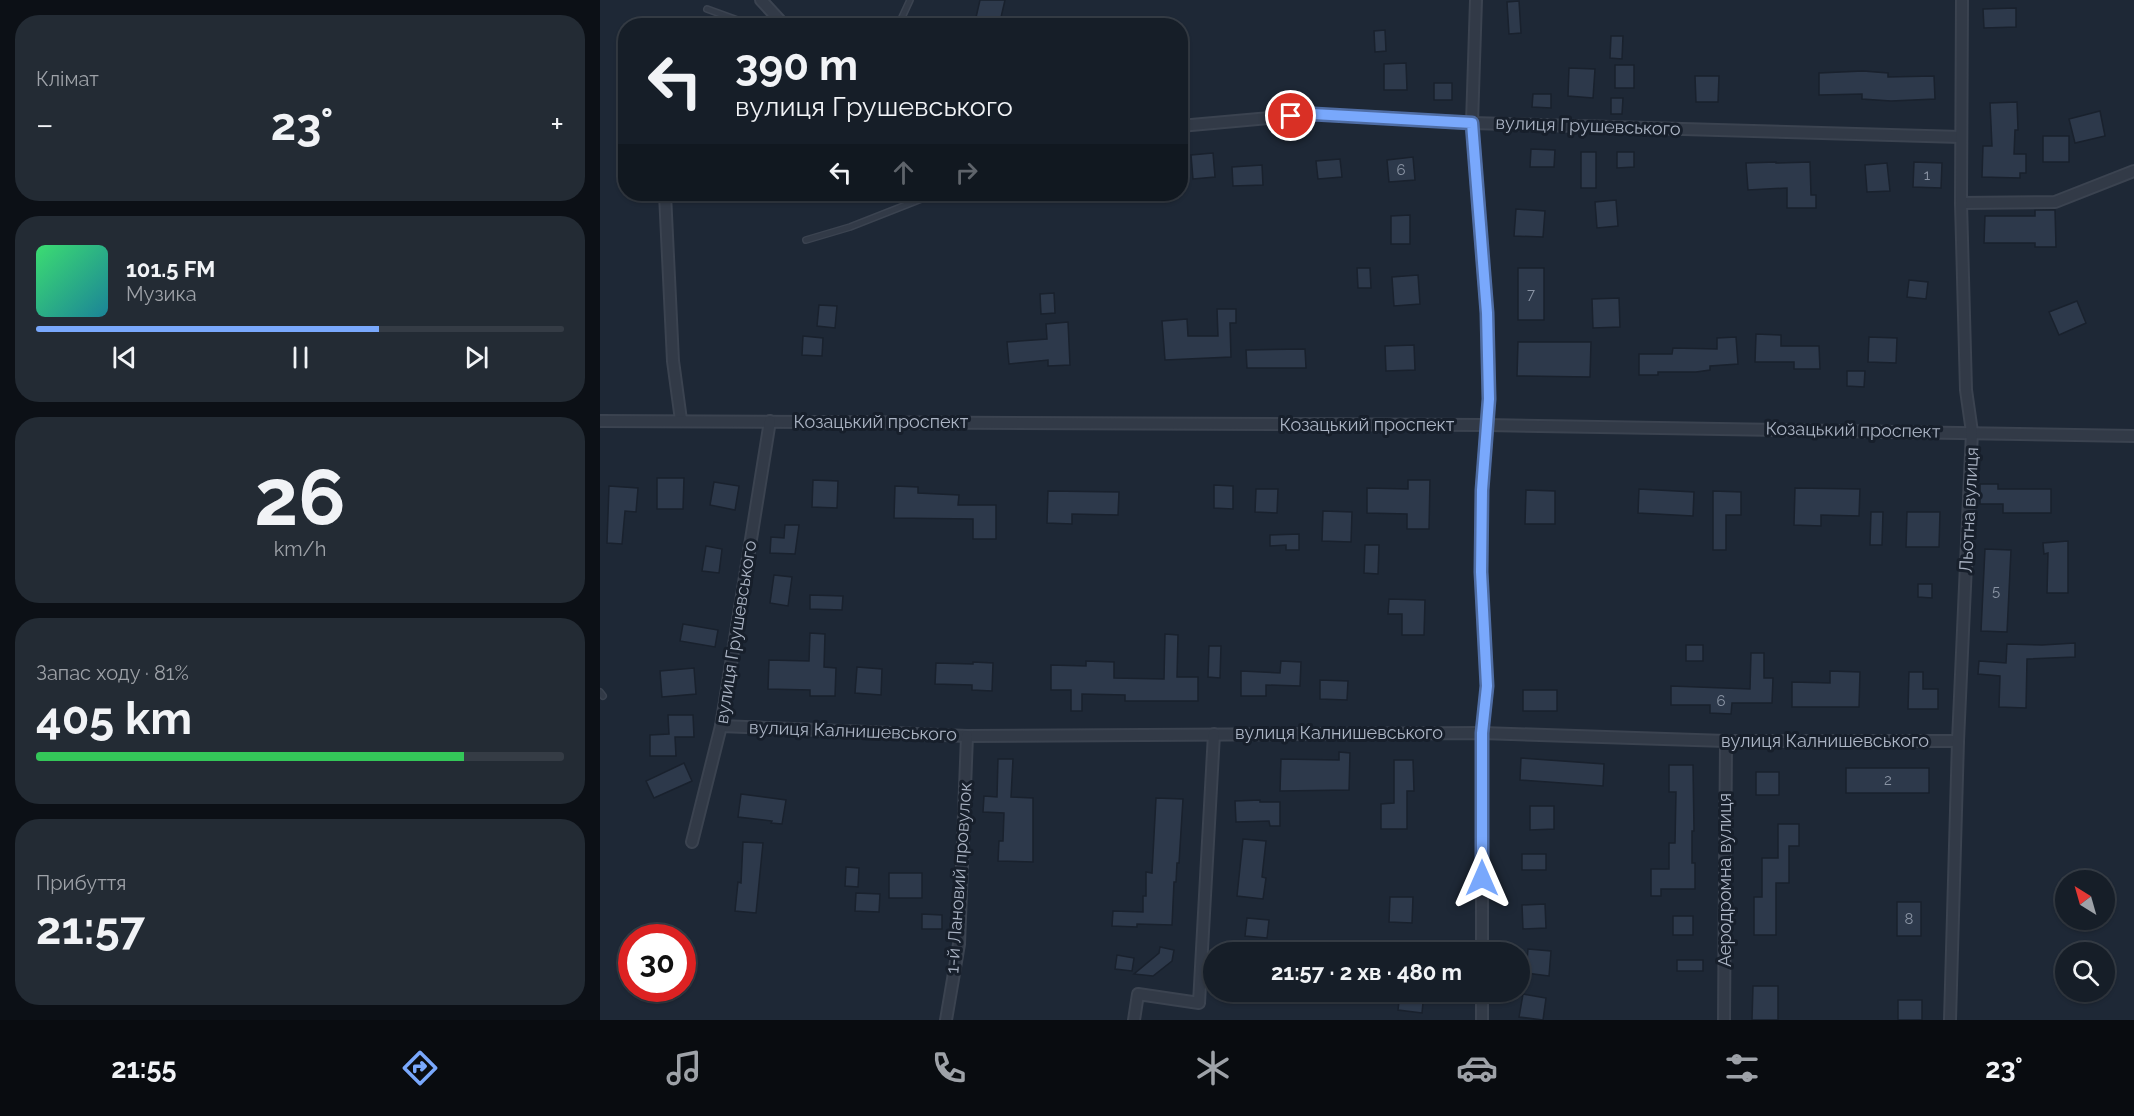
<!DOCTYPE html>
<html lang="uk">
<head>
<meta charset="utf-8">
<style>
  body { margin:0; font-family:Raleway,sans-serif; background:#232b34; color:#f1f3f6; height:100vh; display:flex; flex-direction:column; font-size:22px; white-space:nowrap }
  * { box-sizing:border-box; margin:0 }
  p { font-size:20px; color:#9ea2a8 }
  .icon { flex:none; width:33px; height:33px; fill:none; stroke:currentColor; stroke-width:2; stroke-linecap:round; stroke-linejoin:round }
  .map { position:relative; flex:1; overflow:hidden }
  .panel { display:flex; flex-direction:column; gap:15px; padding:15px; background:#0c1016; width:600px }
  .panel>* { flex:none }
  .hud { position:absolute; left:18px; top:18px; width:570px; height:183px; border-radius:24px; box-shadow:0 2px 4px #0004,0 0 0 2px #353c45; background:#161e28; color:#f1f3f6; overflow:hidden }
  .needle { width:39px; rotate:323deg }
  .tools { position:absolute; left:1455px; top:870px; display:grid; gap:12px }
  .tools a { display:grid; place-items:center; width:60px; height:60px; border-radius:50%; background:#161e28; box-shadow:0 2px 4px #0004,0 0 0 2px #353c45; font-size:30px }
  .speed { position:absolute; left:18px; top:924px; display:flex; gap:12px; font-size:30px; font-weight:700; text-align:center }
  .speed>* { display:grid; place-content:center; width:78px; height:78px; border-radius:50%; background:#161e28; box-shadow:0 2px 4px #0004,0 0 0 2px #353c45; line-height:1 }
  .speed .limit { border:9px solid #d22; background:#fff; color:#111 }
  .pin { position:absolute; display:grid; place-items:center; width:51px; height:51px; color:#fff; margin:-26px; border:3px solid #fff; border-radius:50%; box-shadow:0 2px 6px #0007 }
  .me { position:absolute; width:66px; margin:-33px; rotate:0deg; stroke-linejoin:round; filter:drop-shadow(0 0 4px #0008) }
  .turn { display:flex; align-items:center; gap:21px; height:126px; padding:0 18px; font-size:27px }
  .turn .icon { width:78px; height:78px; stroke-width:2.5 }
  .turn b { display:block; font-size:42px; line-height:51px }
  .lanes { display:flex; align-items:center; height:57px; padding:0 18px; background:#0003; justify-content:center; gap:30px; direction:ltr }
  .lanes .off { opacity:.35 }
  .big { font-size:45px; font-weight:700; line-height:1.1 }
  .panel .widget { flex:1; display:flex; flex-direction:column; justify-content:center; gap:9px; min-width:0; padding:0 21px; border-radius:24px; background:#232b34 }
  .panel .dial { align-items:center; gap:0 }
  .dial b { font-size:78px; line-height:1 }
  .song { display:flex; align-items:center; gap:18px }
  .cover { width:72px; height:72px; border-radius:9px; background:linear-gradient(135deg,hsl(140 70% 55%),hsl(190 70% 35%)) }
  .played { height:6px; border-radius:3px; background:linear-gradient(90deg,#79a8fc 65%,#353c45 65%) }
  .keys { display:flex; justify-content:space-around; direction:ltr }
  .heat { display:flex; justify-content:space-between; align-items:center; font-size:33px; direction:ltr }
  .charge { height:9px; border-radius:4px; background:linear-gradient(90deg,#34c759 81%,#353c45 0) }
  .trip { position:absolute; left:603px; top:942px; width:327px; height:60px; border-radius:30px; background:#161e28; box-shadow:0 2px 4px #0004,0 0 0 2px #353c45; font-weight:700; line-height:60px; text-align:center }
  .menu { display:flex; height:96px; justify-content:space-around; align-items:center; background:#090c10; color:#9ea2a8 }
  .menu .icon { width:42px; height:42px }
  .menu .selected { color:#79a8fc }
  .menu b { font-size:27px; color:#f1f3f6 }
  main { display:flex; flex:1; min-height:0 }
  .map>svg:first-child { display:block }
  .building { fill:#2d394b; stroke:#19212d; stroke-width:1.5 }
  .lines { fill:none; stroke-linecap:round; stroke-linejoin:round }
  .service-casing { stroke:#3b4350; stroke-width:8 }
  .minor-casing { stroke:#3b4350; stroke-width:14 }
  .service { stroke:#323a47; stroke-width:5 }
  .minor { stroke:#323a47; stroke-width:10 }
  .route-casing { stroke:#4f6da4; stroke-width:15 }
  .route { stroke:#79a8fc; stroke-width:10 }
  .labels { text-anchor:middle; stroke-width:6; stroke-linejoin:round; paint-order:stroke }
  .number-label { font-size:15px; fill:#8a94a4 }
  .street-label { font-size:18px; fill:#abb4c4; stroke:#171f2b }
</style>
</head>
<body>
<main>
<section class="panel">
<div class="widget"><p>Клімат</p>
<div class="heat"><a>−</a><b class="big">23°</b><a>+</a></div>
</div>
<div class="widget">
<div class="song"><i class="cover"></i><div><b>101.5 FM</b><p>Музика</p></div></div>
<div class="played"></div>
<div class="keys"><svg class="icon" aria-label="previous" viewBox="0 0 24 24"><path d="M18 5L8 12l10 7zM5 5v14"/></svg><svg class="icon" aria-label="pause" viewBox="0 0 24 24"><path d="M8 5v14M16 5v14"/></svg><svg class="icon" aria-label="next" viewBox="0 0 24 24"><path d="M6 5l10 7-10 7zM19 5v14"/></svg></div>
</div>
<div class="widget dial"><b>26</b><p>km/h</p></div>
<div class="widget"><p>Запас ходу · 81%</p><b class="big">405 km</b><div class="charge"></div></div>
<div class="widget"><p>Прибуття</p><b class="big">21:57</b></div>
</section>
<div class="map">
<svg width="1534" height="1020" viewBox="0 0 1534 1020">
  <rect width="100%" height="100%" fill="#1e2836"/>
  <g class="building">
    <polygon points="380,0 405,0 399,26 374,26"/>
    <polygon points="919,1 921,33 909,34 907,2"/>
    <polygon points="1416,8 1416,27 1384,28 1383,9"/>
    <polygon points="785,30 786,51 775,52 774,31"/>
    <polygon points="1011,36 1023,36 1022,59 1010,58"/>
    <polygon points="806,63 807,90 784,90 784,64"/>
    <rect x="1015" y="65" width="19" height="23"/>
    <polygon points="969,68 995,69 993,98 968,96"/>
    <polygon points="1263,71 1288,73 1288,77 1334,76 1335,99 1291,101 1262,99 1262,94 1219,95 1219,73"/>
    <polygon points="1095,76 1119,76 1118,102 1096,102"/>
    <rect x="834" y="83" width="18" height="17"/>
    <polygon points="933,94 951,94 951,108 932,107"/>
    <polygon points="1011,98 1023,98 1022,114 1011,114"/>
    <polygon points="1417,102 1418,130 1415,130 1414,154 1426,154 1426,173 1420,173 1420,178 1382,177 1383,146 1392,146 1390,103"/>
    <polygon points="1500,111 1505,136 1475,143 1469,119"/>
    <rect x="1443" y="136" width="26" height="26"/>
    <polygon points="931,149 955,150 954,167 930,167"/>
    <rect x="981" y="152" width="15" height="36"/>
    <polygon points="1017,152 1034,152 1034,167 1017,168"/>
    <polygon points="613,153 615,177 593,179 591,155"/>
    <polygon points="813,157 815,180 789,182 787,160"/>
    <polygon points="740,159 742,177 718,179 716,161"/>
    <polygon points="1176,162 1176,163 1210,162 1211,195 1216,195 1216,208 1187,208 1187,188 1148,190 1146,163"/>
    <polygon points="1314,162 1342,163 1341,188 1313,187"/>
    <polygon points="1287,163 1290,191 1267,192 1265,165"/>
    <polygon points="662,165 663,185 633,186 632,167"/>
    <polygon points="1016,200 1018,226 997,228 995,202"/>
    <polygon points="916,209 945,211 943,237 914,236"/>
    <polygon points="1435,210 1455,210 1456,247 1435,247 1435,243 1384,243 1385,216 1435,216"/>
    <polygon points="810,215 810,244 791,244 791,216"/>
    <polygon points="757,268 770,268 771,288 758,288"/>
    <rect x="918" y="268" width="26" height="52"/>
    <polygon points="818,275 820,304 794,306 792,277"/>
    <polygon points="1309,280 1328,282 1326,299 1307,297"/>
    <polygon points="454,293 455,313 441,314 440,294"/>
    <polygon points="1019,298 1020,327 993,328 992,299"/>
    <polygon points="1477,301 1486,323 1459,335 1449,312"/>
    <polygon points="219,305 237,306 235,328 217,326"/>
    <polygon points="617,309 636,309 636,323 630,323 631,357 565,360 562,321 587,319 588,336 618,336"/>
    <polygon points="468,322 470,365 448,366 448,360 409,364 407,342 447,339 446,324"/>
    <polygon points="1156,334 1181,335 1181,346 1219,346 1220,369 1194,369 1194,362 1155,362"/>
    <polygon points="203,336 223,338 222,356 202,355"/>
    <polygon points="1136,337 1138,364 1110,366 1110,370 1096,372 1058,372 1058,375 1039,375 1039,354 1072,354 1073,348 1117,349 1117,338"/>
    <polygon points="1269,337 1297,338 1296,363 1268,362"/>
    <polygon points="918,342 991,342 990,377 917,376"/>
    <polygon points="814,345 815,370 786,371 785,346"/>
    <polygon points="705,349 706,368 647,368 646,350"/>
    <polygon points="1247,371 1265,371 1264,387 1247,386"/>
    <polygon points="57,478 84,478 83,509 57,509"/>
    <polygon points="213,480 238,481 237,508 212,507"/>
    <polygon points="808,480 830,480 829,529 807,529 807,514 767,513 767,488 808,489"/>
    <polygon points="114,482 139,486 135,510 110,505"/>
    <polygon points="1380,484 1398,484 1398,489 1451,489 1451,513 1403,513 1403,504 1380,504"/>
    <polygon points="614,485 633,486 633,509 614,508"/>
    <polygon points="9,486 38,488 36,512 25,511 22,544 7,543"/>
    <polygon points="295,486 318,487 318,493 359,495 358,505 396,505 396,539 373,539 373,519 294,518"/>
    <polygon points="1195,488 1260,489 1259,516 1221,515 1221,526 1194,525"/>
    <polygon points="656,489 678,489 677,513 655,512"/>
    <polygon points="1039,489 1094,492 1093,516 1038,513"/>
    <polygon points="926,490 955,491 955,524 925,524"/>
    <polygon points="448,491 519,492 518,515 472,514 472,524 447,523"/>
    <polygon points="1113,491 1141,492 1141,515 1126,515 1126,550 1113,550"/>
    <polygon points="723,511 752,512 751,542 722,541"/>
    <polygon points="1271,512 1283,512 1282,545 1270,545"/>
    <polygon points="1307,512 1340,512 1339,547 1306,547"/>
    <polygon points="185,525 199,525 195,554 170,553 171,537 184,538"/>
    <polygon points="699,534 699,550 686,550 686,545 670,546 670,535"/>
    <polygon points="1468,541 1468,593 1447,593 1448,553 1444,554 1443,543"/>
    <polygon points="765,545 779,545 778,574 764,573"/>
    <polygon points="106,546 122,549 119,573 102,571"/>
    <polygon points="1385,549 1411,550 1407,632 1381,631"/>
    <polygon points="174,575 192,577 188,606 170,603"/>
    <polygon points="1318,584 1332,584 1332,598 1318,597"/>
    <polygon points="210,595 243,596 242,610 210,609"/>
    <polygon points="789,599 825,600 824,635 802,635 802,614 788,614"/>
    <polygon points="83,624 118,630 115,647 80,641"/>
    <polygon points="210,633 225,634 224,667 236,668 235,696 210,696 210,690 168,689 169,660 209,661"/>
    <polygon points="565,634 578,635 577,677 598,677 598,701 525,701 525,695 482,694 482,711 471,711 471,690 451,690 451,665 486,666 486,661 514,662 514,678 564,679"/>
    <polygon points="1475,643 1475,657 1427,659 1426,708 1399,707 1400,676 1378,674 1379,661 1406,663 1407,644 1442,645"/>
    <rect x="1086" y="645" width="17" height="16"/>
    <polygon points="609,646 621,646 620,678 608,677"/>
    <polygon points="1151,653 1164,653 1164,678 1173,678 1172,703 1132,703 1131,714 1110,713 1110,705 1071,705 1071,686 1150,689"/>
    <polygon points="681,661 701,662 700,686 666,685 666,696 641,696 641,671 680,673"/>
    <polygon points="373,662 393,663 392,691 372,690 372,685 335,684 336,663 373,664"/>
    <polygon points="257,667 282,669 281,695 255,693"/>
    <polygon points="94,668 96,694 62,697 60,671"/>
    <polygon points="1230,671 1260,672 1259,707 1192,707 1192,682 1230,683"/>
    <polygon points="1309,672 1323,672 1323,689 1338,689 1338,709 1308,709"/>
    <polygon points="720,680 748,681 747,700 720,699"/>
    <rect x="923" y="690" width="34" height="21"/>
    <polygon points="68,715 93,715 94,737 75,737 76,756 50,756 50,735 69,734"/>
    <polygon points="739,752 750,753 749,790 680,791 681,759 739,760"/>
    <polygon points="921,758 1004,764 1003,786 920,780"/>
    <polygon points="398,759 413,759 411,797 433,798 433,862 398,861 399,841 403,841 404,813 383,812 384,796 397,797"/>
    <polygon points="794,760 813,760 814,791 807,791 807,829 781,829 781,804 794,803"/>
    <polygon points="84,763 92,781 54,798 46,781"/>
    <polygon points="1069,765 1093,765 1094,831 1092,831 1092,863 1095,863 1095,889 1061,889 1061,896 1051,896 1051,869 1069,869 1069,843 1075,843 1076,792 1069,792"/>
    <rect x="1246" y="768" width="83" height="25"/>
    <rect x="1156" y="772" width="23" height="23"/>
    <polygon points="141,794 186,800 182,824 171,823 172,821 138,817"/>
    <polygon points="556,798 583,799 579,863 577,863 576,882 574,882 572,925 537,924 537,927 512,926 513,911 543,912 543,896 546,896 546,872 552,873"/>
    <polygon points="660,800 660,802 680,802 680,826 670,826 669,821 636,822 635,801"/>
    <polygon points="930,806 954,806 954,829 930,830"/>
    <polygon points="1178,824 1199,824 1199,846 1189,846 1189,883 1176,883 1176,935 1154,935 1154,897 1162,897 1162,858 1178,858"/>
    <polygon points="643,839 666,841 662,877 666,878 663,899 637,896"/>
    <polygon points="143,842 163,843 156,913 135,911 138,882 141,883"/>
    <rect x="922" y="854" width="24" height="16"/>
    <polygon points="246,867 259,868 258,887 245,886"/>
    <rect x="289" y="873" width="33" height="25"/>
    <polygon points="256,893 280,894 279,912 255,911"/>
    <polygon points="790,897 813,897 812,923 789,922"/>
    <rect x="1297" y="902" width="24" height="34"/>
    <polygon points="945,904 946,928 923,929 922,905"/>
    <polygon points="322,914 342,915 342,929 322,929"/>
    <rect x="1073" y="916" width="20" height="19"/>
    <polygon points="647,918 669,920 667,938 645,936"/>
    <polygon points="560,947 574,950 572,961 553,976 534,974 559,953"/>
    <polygon points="928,949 951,951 949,976 926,973"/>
    <polygon points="517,955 534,958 532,971 515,969"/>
    <rect x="1077" y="960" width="26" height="11"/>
    <polygon points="1153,986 1178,986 1178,1020 1152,1020"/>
    <polygon points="800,992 824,992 822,1013 798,1010"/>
    <polygon points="923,994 946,998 943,1020 919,1017"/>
    <rect x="1298" y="1000" width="24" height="20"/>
  </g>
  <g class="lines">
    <defs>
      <g id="service">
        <polyline points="107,9 154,26"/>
        <polyline points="298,26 310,0"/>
        <polyline points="206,240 250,227 334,194"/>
        <polyline points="0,692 3,696"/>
      </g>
      <g id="minor">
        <polyline points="161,0 185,26"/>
        <polyline points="876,0 872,123 887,313 889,399 882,490 881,571 887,686 882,733 882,952"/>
        <polyline points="580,126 713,114 872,123 1361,137"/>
        <polyline points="65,194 73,361 81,420"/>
        <polyline points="1361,203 1455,202 1534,171"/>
        <polyline points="0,421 887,425 1534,436"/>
        <polyline points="121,726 367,736 882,733 1126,741 1358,741"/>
        <polyline points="92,842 121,726 170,421"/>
        <polyline points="346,1020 359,944 367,736"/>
        <polyline points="534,1020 538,994 599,1003 614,734"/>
        <polyline points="882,1020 882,992"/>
        <polyline points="1124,1020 1126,741"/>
        <polyline points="1350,1020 1358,741 1372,432 1366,390 1361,203 1362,0"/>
      </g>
    </defs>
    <use href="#service" class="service-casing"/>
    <use href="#minor" class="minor-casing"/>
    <use href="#service" class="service"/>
    <use href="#minor" class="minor"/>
  </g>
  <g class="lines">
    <defs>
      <polyline id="route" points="691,116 713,114 872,123 887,313 889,399 882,490 881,572 887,686 882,733 882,878"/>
    </defs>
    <use href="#route" class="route-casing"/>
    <use href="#route" class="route"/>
  </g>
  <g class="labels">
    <g class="number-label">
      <text x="801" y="175">6</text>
      <text x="1327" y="180">1</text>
      <text x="931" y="299">7</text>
      <text x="1396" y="596">5</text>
      <text x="1121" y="706">6</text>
      <text x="1288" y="785">2</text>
      <text x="1309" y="924">8</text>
    </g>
    <g class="street-label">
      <text transform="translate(988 126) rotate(2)" y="6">вулиця Грушевського</text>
      <text x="281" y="428">Козацький проспект</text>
      <text x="767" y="431">Козацький проспект</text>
      <text transform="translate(1253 430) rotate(1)" y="6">Козацький проспект</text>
      <text transform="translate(1369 510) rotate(-87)" y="6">Льотна вулиця</text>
      <text transform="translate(136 632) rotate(-81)" y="6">вулиця Грушевського</text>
      <text transform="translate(253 731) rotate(2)" y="6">вулиця Калнишевського</text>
      <text x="739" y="739">вулиця Калнишевського</text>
      <text x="1225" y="747">вулиця Калнишевського</text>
      <text transform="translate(359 878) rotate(-86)" y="6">1-й Лановий провулок</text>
      <text transform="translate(1125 880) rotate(-90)" y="6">Аеродромна вулиця</text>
    </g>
  </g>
</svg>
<div class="tools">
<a><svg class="needle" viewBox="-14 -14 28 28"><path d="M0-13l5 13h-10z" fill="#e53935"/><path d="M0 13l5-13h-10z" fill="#9ea2a8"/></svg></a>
<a><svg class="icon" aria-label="search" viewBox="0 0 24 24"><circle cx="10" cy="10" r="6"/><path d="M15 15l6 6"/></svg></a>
</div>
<div class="speed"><div class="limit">30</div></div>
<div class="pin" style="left:691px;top:116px;background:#d93025"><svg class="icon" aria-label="arrive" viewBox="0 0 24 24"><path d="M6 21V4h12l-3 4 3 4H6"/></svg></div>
<svg class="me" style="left:882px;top:878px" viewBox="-20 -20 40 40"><path d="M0-17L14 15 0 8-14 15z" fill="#79a8fc" stroke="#fff" stroke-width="4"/></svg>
<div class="trip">21:57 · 2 хв · 480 m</div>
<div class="hud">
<div class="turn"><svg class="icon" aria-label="left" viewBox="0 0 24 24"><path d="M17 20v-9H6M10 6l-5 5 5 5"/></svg><div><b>390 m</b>вулиця Грушевського</div></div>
<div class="lanes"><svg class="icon" aria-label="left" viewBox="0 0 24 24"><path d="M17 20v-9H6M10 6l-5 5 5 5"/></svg><svg class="icon off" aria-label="ahead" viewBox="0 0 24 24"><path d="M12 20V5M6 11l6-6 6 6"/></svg><svg class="icon off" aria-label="right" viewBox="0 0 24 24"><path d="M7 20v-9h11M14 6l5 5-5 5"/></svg></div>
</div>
</div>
</main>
<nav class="menu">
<b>21:55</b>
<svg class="icon selected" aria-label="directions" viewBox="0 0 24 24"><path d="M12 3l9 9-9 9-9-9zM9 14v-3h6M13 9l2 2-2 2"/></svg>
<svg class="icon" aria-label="music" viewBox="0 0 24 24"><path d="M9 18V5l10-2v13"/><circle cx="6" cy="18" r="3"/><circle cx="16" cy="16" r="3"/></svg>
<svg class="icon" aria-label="phone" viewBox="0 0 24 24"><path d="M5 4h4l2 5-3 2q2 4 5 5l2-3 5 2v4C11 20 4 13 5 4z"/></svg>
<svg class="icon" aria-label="climate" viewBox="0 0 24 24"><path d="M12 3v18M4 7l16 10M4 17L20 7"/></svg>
<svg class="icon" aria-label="car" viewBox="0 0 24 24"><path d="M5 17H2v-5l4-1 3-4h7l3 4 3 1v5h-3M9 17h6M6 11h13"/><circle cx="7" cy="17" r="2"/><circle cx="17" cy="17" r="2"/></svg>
<svg class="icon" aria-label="filters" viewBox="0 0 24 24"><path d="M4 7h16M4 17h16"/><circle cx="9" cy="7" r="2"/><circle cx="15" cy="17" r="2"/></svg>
<b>23°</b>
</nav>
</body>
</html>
